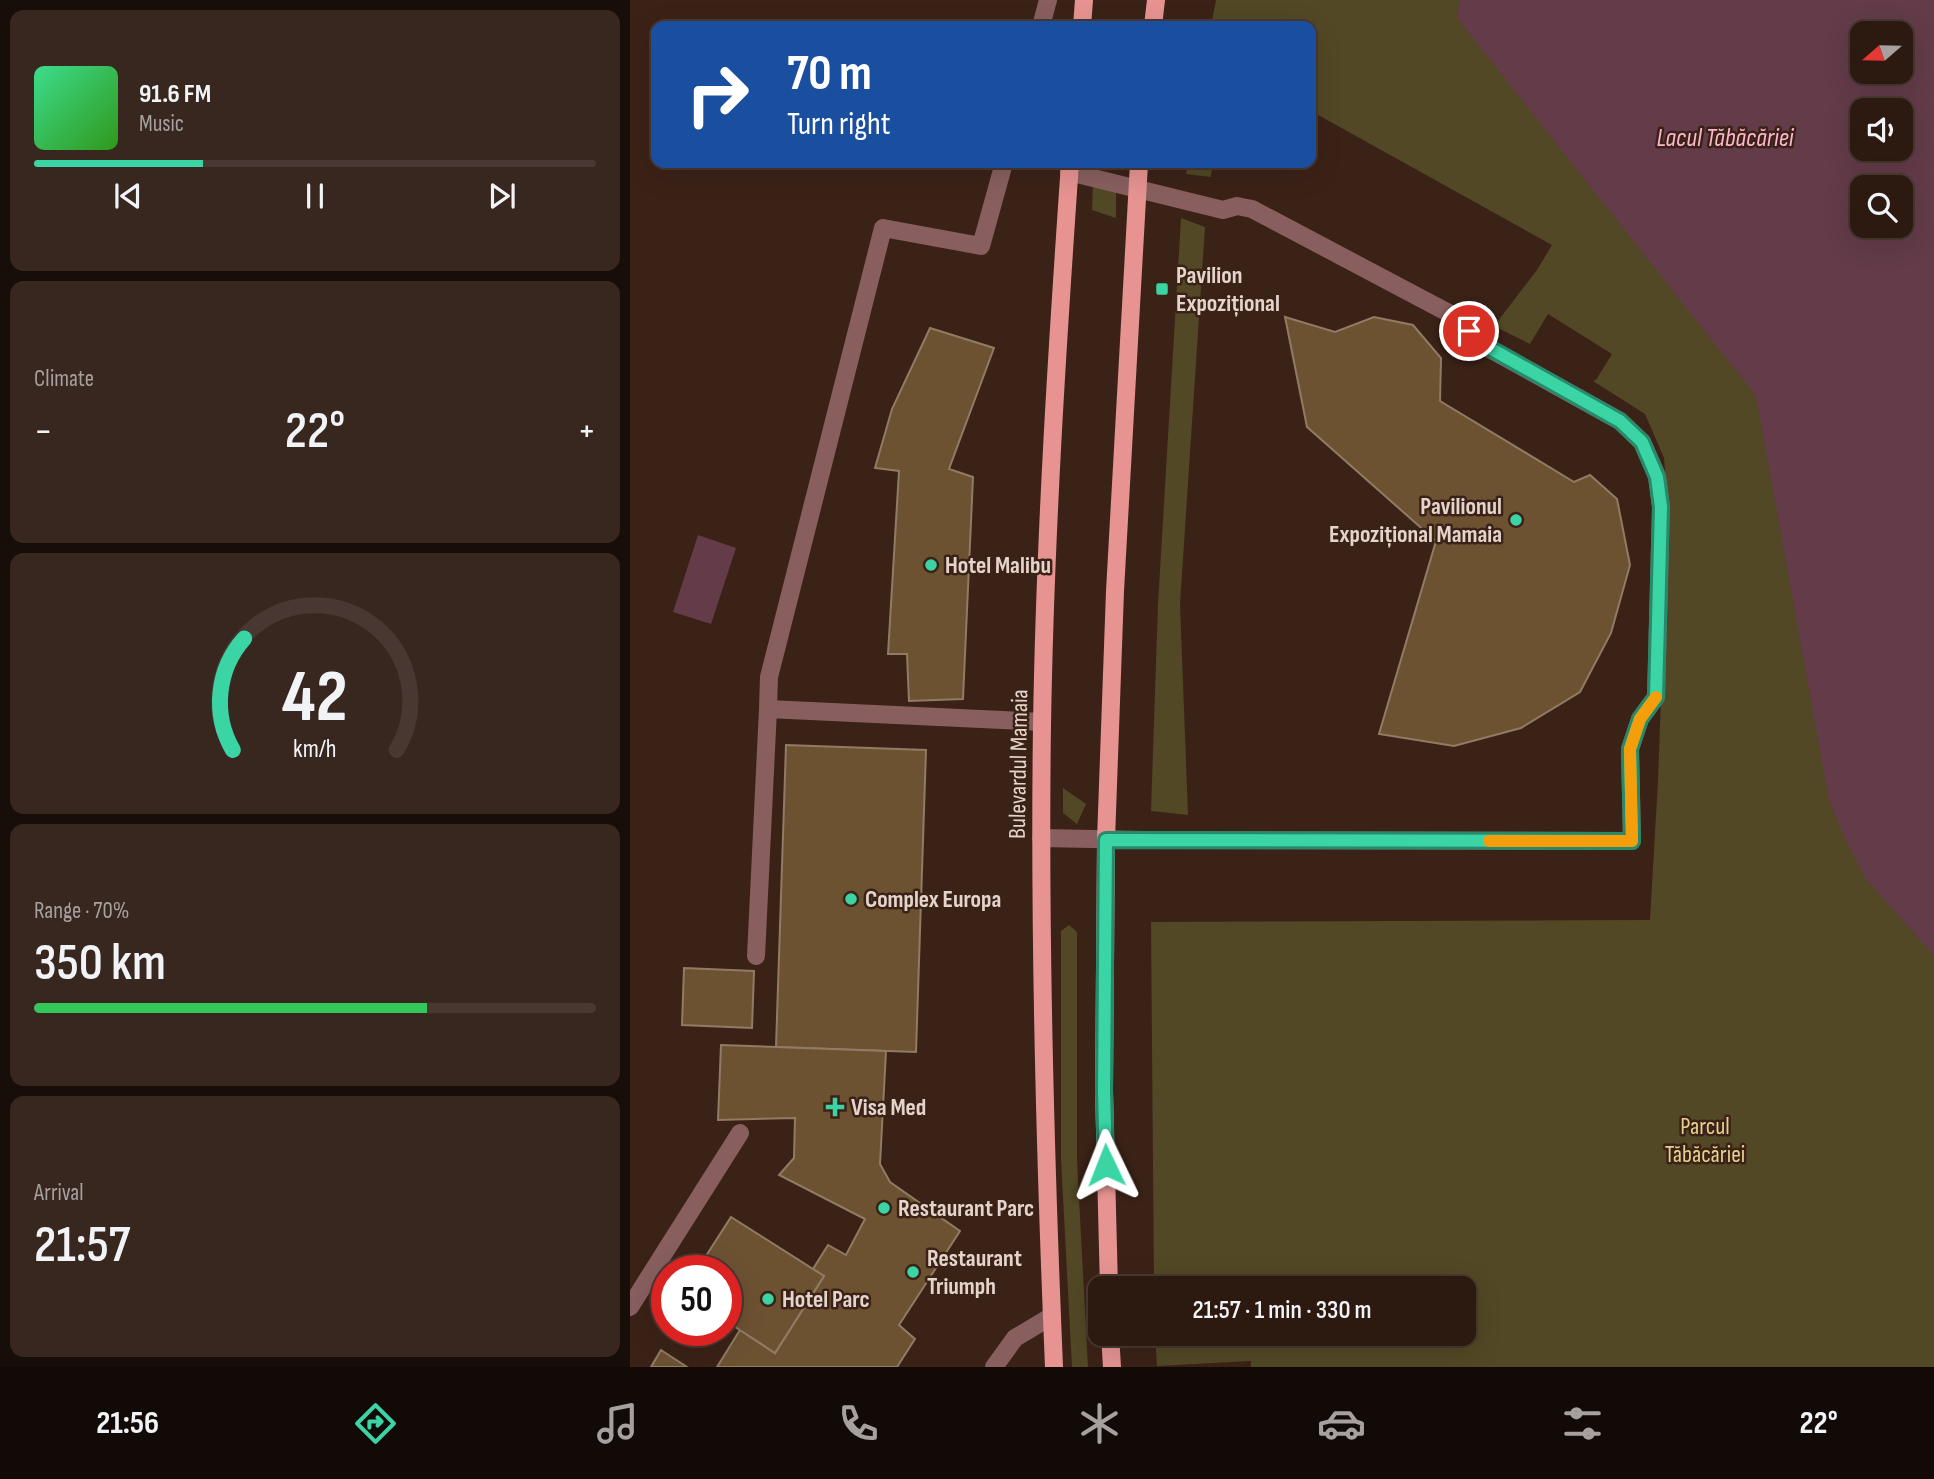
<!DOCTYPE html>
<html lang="en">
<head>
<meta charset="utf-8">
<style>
  body { margin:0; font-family:"Sofia Sans Condensed",sans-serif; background:#38271f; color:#f1f3f6; height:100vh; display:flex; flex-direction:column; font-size:26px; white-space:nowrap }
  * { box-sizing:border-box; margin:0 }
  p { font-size:23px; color:#a6a19f }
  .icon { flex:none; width:38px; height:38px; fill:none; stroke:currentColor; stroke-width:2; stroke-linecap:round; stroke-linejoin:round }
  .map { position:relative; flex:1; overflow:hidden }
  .details { display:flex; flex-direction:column; gap:10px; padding:10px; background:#180e09; width:630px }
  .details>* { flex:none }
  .guide { position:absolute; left:21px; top:21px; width:665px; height:147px; border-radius:14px; box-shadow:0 7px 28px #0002,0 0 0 2px #483831; background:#1a4fa0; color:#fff; overflow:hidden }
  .needle { width:46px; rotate:250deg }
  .tools { position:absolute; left:1220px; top:21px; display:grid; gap:14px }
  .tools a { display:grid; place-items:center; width:63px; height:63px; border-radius:14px; background:#2c1a11; box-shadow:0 7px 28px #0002,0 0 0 2px #483831; font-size:35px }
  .speed { position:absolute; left:21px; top:1255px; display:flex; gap:14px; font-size:35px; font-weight:700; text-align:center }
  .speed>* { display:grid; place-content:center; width:91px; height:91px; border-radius:50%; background:#2c1a11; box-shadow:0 7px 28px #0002,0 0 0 2px #483831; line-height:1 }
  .speed .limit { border:10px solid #d22; background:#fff; color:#111 }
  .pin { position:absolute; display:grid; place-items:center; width:60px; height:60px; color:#fff; margin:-30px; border:4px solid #fff; border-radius:50%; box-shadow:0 2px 7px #0007 }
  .me { position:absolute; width:77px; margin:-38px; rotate:358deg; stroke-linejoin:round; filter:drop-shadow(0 0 5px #0008) }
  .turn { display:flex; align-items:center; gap:24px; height:147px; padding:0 21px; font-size:32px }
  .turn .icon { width:91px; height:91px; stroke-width:2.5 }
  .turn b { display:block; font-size:49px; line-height:60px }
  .big { font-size:52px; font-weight:600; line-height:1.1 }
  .details .widget { flex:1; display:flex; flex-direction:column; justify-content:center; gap:10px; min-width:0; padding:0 24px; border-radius:14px; background:#38271f }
  .details .dial { align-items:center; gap:0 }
  .dial svg { height:182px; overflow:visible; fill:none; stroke:#483831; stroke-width:7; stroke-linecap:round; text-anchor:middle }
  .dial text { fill:#f1f3f6; stroke:none }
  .song { display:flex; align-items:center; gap:21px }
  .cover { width:84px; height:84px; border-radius:10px; background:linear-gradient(135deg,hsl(150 70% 55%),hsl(110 70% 35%)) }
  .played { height:7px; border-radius:4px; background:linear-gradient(90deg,#3ad4a5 30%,#483831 30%) }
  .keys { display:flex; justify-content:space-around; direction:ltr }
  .heat { display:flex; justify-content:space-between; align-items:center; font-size:38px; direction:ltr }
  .charge { height:10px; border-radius:5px; background:linear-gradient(90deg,#34c759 70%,#483831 0) }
  .trip { position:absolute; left:458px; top:1276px; width:388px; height:70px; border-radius:14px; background:#2c1a11; box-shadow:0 7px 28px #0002,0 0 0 2px #483831; font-weight:600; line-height:70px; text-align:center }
  .menu { display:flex; height:112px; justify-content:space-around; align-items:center; background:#120a07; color:#a6a19f }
  .menu .icon { width:49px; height:49px }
  .menu .active { color:#3ad4a5 }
  .menu b { font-size:32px; color:#f1f3f6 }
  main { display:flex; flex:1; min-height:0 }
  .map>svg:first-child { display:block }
  .green { fill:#524825; fill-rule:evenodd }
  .water { fill:#633b49; fill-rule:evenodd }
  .building { fill:#6d5232; stroke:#907b64; stroke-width:2 }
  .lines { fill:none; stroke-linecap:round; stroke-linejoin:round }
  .minor { stroke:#885f5e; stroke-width:18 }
  .major { stroke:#e69391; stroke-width:18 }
  .route-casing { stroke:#268a6b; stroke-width:18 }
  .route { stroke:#3ad4a5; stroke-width:12 }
  .slow { stroke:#f59e0b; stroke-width:12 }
  .poi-dot { fill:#3ad4a5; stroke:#3b2217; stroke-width:2.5 }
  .labels { text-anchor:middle; stroke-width:5; stroke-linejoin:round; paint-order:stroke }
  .poi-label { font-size:24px; font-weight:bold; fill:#e5d4cc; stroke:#3b2217; text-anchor:start }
  .street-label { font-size:24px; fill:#e5d4cc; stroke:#3b2217 }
  .park-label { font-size:24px; fill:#e5d28e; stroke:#3b2217 }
  .water-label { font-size:26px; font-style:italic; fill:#feb5ce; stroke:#3b2217 }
</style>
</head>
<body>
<main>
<section class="details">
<div class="widget">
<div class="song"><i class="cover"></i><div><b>91.6 FM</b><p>Music</p></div></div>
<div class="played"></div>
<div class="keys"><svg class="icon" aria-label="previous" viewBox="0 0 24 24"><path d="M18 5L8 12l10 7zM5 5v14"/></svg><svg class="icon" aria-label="pause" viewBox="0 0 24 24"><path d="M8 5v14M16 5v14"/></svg><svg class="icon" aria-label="next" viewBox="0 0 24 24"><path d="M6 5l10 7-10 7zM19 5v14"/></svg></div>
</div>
<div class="widget"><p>Climate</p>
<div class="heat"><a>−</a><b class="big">22°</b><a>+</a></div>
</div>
<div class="widget dial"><svg viewBox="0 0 100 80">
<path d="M14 69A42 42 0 1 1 86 69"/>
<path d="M14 69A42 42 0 0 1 19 20" stroke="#3ad4a5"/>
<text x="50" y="56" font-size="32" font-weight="700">42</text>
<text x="50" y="72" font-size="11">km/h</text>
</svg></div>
<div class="widget"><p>Range · 70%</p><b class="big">350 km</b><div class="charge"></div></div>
<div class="widget"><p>Arrival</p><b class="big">21:57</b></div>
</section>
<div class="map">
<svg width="1304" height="1367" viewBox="0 0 1304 1367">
  <rect width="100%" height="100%" fill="#3b2217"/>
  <g class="green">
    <path d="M586 0H1304V1367H621V1361L527 1366 525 1334H835V1288H524L521 922 1020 920 1028 781 1038 504 1034 458 1015 414 963 381 966 380 982 354 918 314 900 344 864 326 907 270 922 245 681 111V26H581ZM1232 33H1270V72H1232ZM1232 110H1270V149H1232ZM1232 187H1270V226H1232Z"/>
    <polygon points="558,163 582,163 581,177 556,174"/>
    <polygon points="463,182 486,188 486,218 462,210"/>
    <polygon points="551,218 575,227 550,604 558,815 521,811 528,604"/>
    <polygon points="433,788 456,804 447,824 433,813"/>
    <polygon points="439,925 447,932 447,1161 458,1367 442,1367 431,1159 431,931"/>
  </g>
  <g class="water">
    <path d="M830 0H1304V956L1236 879 1216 841 1199 800 1126 396 827 18ZM1232 33H1270V72H1232ZM1232 110H1270V149H1232ZM1232 187H1270V226H1232Z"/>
    <polygon points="68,535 106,548 81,624 43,612"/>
  </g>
  <g class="building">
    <polygon points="655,317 705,332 744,317 783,325 811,358 810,401 944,482 960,475 987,499 1000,565 981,633 950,692 891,728 824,746 749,734 806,541 677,427"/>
    <polygon points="300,328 364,348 319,469 343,477 333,699 279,701 277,654 258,654 269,471 245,468 262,409"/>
    <polygon points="156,745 296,750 286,1052 146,1047"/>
    <polygon points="54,968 124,971 122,1028 52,1025"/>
    <polygon points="91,1045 256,1051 250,1164 260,1182 330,1231 269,1325 285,1339 267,1367 87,1367 110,1330 145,1353 194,1276 183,1269 198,1245 216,1255 235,1219 149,1175 164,1158 165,1118 88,1120"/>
    <polygon points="101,1217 194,1276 145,1353 96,1321 96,1270 67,1270"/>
    <polygon points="31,1350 57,1367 21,1367"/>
  </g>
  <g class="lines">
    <g class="minor">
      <polyline points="411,26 418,0"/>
      <polyline points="138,709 139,677 253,228 351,246 374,163"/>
      <polyline points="411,838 515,840 1002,841 1000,749 1010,719 1026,697 1031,507 1027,476 1012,442 990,421 849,343 830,319 622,209 607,206 593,210 439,172"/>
      <polyline points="126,956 138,709 412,722"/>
      <polyline points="0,1307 110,1133"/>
      <polyline points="364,1367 385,1338 422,1316"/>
    </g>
    <g class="major">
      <polyline points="452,26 454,0"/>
      <polyline points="523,26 526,0"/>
      <polyline points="479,1288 474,1091 476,840 485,591 509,163"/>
      <polyline points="480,1334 482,1367"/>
      <path d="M424 1367C415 1153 409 939 412 725 415 538 427 350 440 163"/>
    </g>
  </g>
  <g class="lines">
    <defs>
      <polyline id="route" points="476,1165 474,1091 476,840 1002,841 1000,749 1010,719 1026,697 1031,507 1027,477 1012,442 990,421 849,342 839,331"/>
    </defs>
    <use href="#route" class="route-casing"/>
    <use href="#route" class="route"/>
    <polyline class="slow" points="859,841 1002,841 1000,749 1010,719 1026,697"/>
  </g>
  <g class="poi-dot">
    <rect x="525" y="282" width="14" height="14" rx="3.5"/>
    <circle cx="886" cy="520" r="7"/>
    <circle cx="301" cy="565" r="7"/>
    <circle cx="221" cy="899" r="7"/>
    <path d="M201.5 1096.5h7v7h7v7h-7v7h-7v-7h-7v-7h7z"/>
    <circle cx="254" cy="1208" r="7"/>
    <circle cx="283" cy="1272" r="7"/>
    <circle cx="138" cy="1299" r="7"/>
  </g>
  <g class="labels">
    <g class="poi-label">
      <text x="546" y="283">Pavilion<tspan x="546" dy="28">Expozițional</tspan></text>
      <text x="872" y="514" text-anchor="end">Pavilionul<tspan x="872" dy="28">Expozițional Mamaia</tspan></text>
      <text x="315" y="573">Hotel Malibu</text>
      <text x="235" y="907">Complex Europa</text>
      <text x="221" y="1115">Visa Med</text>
      <text x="268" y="1216">Restaurant Parc</text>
      <text x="297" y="1266">Restaurant<tspan x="297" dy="28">Triumph</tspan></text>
      <text x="152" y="1307">Hotel Parc</text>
    </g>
    <g class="street-label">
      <text transform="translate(388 764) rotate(-89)" y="8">Bulevardul Mamaia</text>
    </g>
    <g class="park-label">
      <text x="1075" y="1134">Parcul<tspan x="1075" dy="28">Tăbăcăriei</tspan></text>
    </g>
    <g class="water-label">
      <text x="1095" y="146">Lacul Tăbăcăriei</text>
    </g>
  </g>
</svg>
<div class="tools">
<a><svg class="needle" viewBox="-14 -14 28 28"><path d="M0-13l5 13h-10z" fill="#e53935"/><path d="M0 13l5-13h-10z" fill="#a6a19f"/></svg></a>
<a><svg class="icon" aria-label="sound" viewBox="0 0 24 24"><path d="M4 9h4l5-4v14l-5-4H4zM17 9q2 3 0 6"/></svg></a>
<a><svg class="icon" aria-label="search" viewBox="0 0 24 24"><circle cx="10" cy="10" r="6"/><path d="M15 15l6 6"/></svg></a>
</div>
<div class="speed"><div class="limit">50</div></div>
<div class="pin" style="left:839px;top:331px;background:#d93025"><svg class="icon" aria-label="arrive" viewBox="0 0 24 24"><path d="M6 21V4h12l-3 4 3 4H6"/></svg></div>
<svg class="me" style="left:476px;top:1165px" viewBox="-20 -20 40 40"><path d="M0-17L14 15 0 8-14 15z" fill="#3ad4a5" stroke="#fff" stroke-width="4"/></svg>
<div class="trip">21:57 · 1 min · 330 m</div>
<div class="guide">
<div class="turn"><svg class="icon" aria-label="right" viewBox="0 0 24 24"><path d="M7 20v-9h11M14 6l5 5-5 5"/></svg><div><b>70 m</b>Turn right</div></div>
</div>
</div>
</main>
<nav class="menu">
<b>21:56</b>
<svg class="icon active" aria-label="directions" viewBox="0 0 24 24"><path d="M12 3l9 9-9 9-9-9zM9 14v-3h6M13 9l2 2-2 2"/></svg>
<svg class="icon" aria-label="music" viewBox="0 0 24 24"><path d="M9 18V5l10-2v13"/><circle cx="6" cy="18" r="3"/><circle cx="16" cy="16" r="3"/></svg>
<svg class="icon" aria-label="phone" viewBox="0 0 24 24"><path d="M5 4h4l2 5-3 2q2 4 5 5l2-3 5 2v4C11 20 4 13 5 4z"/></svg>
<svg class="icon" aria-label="climate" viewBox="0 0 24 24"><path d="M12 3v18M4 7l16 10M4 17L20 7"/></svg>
<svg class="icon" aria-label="car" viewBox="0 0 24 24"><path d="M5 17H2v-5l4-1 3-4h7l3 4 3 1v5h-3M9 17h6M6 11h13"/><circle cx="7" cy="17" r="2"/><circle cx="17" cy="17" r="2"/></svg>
<svg class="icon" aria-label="filters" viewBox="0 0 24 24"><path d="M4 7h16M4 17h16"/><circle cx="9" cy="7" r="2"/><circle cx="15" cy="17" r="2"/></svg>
<b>22°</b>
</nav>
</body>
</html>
